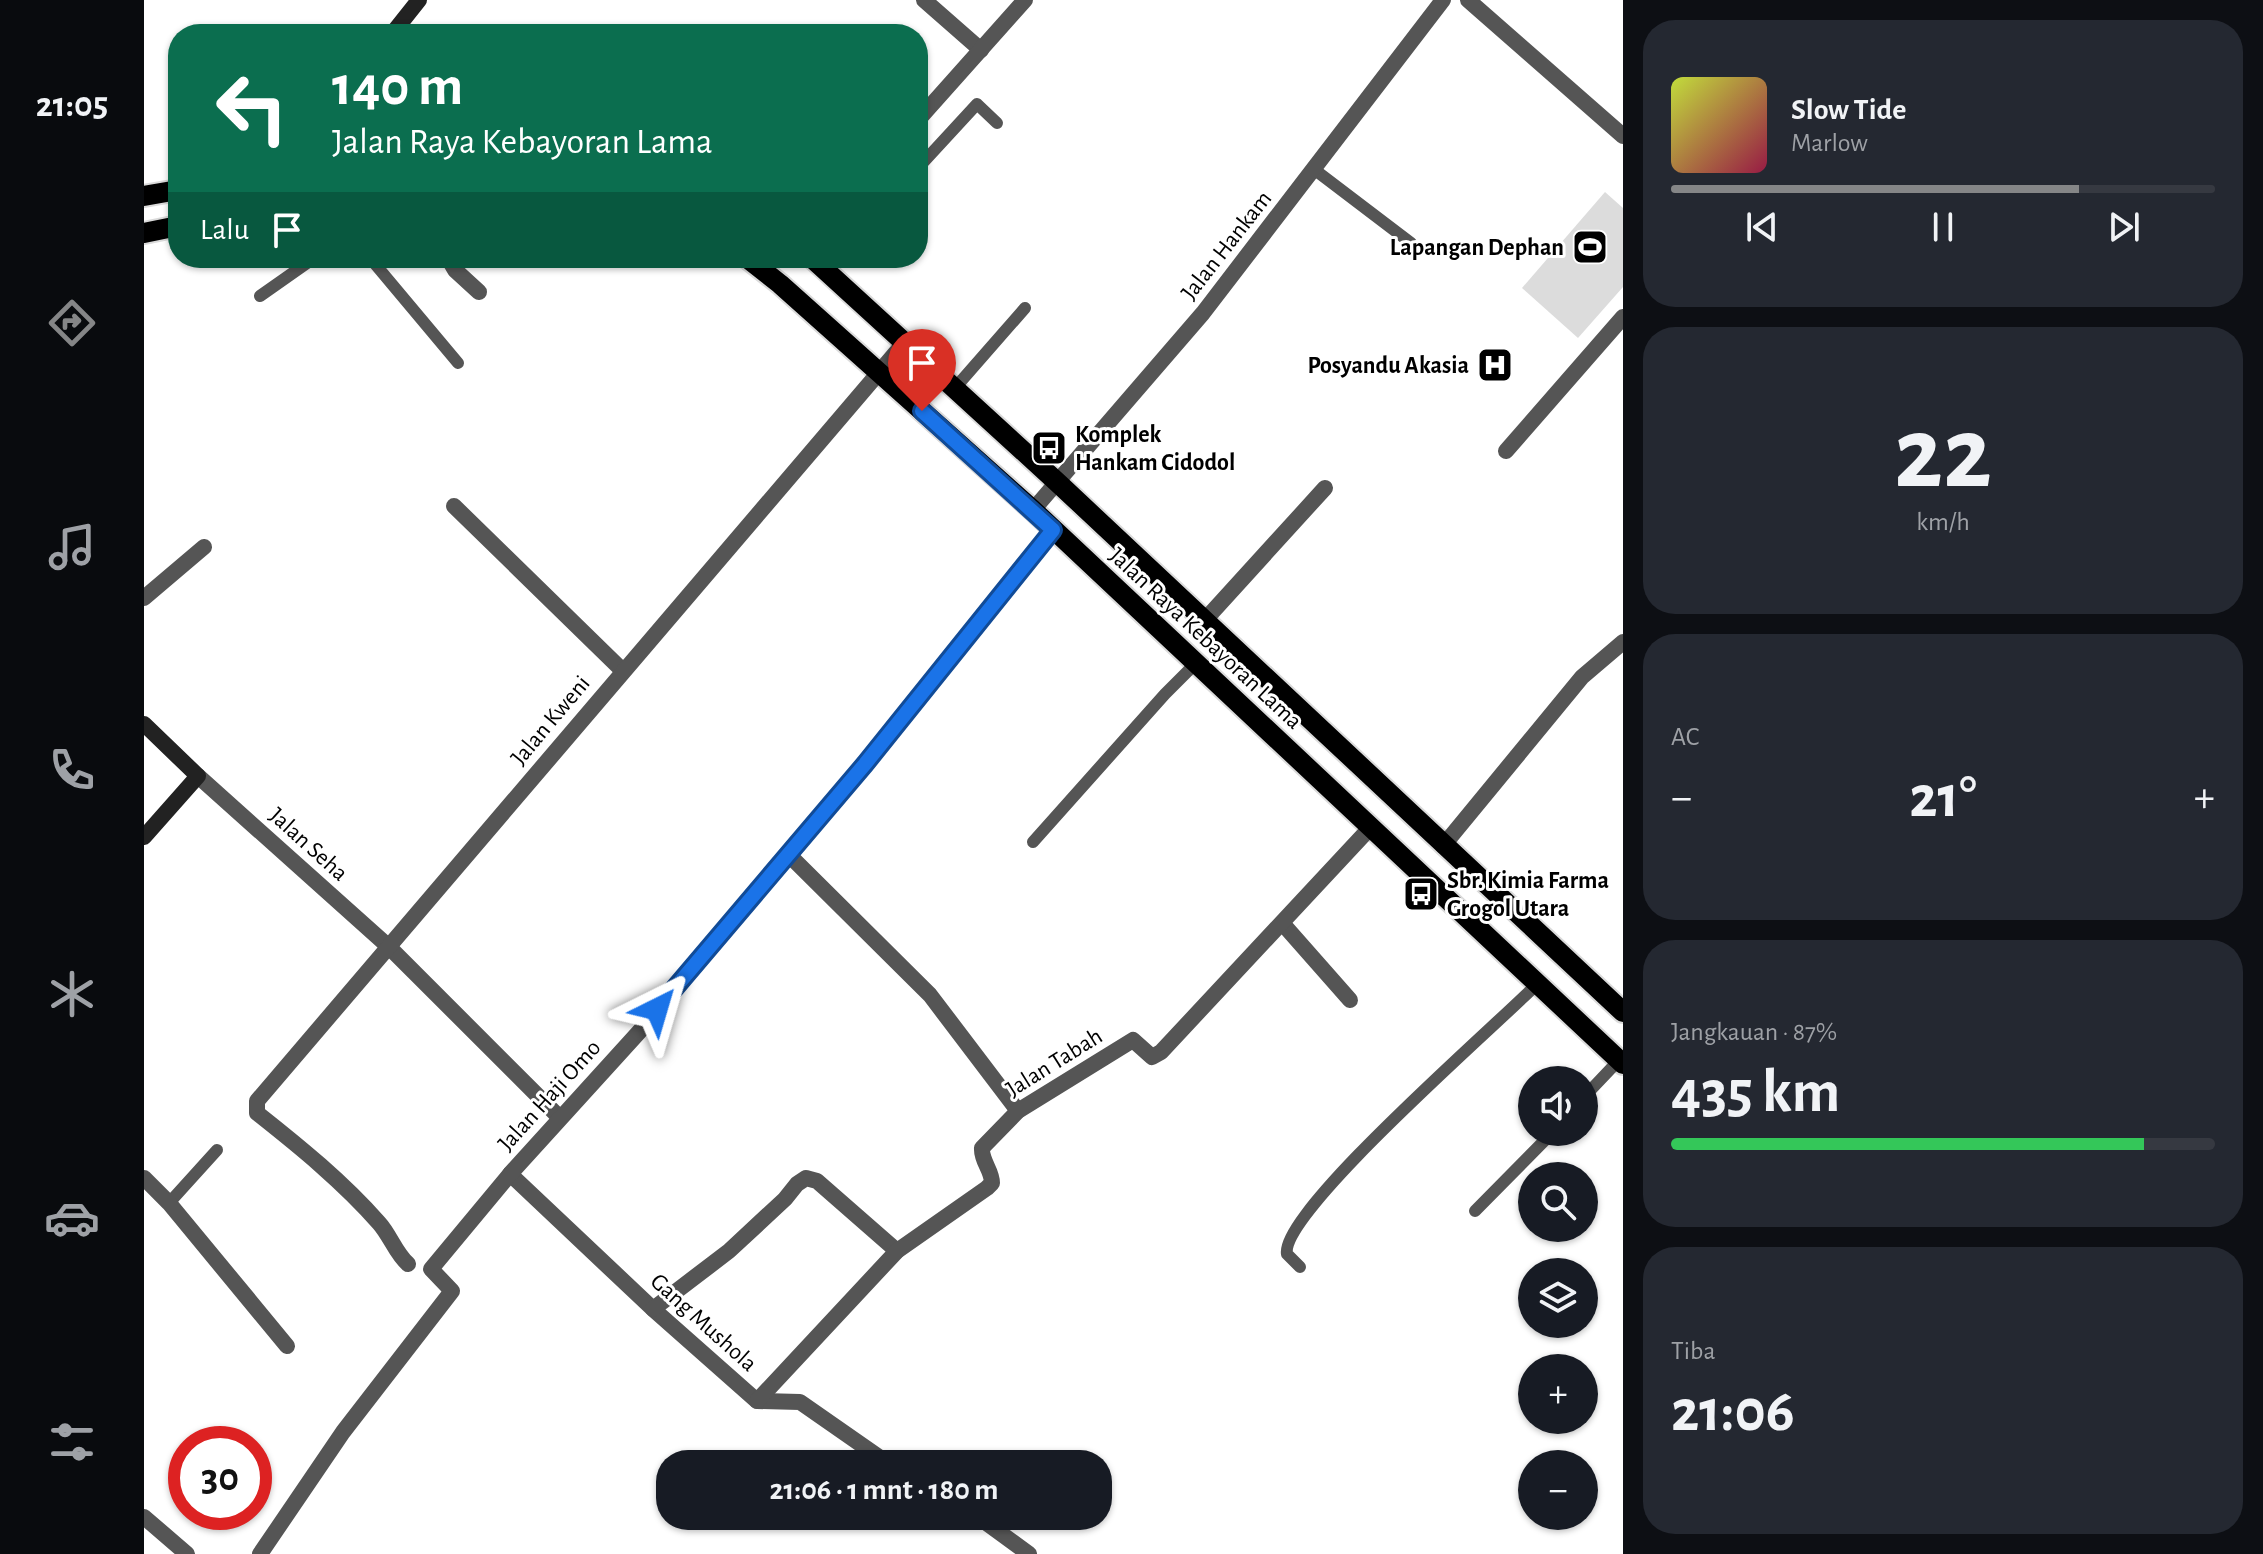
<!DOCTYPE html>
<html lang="id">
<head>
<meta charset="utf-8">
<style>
  body { margin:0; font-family:"Alegreya Sans",sans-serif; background:#242831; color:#f1f3f6; height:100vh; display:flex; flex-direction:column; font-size:30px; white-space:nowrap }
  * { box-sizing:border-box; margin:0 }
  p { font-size:26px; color:#9ea1a6 }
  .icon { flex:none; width:44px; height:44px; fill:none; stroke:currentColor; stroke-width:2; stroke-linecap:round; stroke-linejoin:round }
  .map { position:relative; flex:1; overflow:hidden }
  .panel { display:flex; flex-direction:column; gap:20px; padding:20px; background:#0d0f14; width:640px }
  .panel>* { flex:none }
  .hud { position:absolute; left:24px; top:24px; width:760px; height:244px; border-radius:32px; box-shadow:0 2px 6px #0004; background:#0b6e4f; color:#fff; overflow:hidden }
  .buttons { position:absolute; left:1374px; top:1066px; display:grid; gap:16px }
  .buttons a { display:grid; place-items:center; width:80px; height:80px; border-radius:50%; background:#171b24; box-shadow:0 2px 6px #0004; font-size:40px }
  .speed { position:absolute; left:24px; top:1426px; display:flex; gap:16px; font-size:40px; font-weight:700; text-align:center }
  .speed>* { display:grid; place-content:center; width:104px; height:104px; border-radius:50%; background:#171b24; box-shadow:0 2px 6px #0004; line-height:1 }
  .speed .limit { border:12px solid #d22; background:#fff; color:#111 }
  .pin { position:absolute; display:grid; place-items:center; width:68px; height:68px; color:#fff; margin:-82px -34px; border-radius:50% 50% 50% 0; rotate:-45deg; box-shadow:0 0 8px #0007 }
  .pin .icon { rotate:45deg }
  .me { position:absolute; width:88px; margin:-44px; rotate:40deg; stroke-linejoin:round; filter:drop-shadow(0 0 6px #0008) }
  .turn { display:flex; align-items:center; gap:28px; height:168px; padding:0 32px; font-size:36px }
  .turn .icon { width:104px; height:104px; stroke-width:2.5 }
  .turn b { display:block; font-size:56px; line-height:68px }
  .then { display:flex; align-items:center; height:76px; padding:0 32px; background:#0003; gap:16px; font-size:30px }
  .big { font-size:60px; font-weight:700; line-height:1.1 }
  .panel .card { flex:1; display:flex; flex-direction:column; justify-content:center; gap:12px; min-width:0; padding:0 28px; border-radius:32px; background:#242831 }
  .panel .dial { align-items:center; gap:0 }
  .dial b { font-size:104px; line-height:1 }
  .song { display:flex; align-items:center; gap:24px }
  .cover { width:96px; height:96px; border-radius:12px; background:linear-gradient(135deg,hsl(70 70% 55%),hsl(340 70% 35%)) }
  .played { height:8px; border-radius:4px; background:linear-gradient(90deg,#858687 75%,#363941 75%) }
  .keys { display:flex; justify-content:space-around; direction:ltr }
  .heat { display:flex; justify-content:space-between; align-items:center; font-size:44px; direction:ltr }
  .charge { height:12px; border-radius:6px; background:linear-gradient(90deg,#34c759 87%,#363941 0) }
  .trip { position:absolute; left:512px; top:1450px; width:456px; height:80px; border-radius:32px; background:#171b24; box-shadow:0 2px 6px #0004; font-weight:700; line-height:80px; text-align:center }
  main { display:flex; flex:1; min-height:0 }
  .dock { display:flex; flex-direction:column; width:144px; justify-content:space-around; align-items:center; background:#090b0e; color:#9ea1a6 }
  .dock .icon { width:56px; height:56px }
  .dock .selected { color:#858687 }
  .dock b { font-size:36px; color:#f1f3f6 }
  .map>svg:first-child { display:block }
  .green { fill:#dcdcdc }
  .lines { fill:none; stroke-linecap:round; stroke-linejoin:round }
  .primary-casing { stroke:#dbdbdb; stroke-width:24 }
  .lane { stroke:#555; stroke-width:12 }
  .street { stroke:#555; stroke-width:16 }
  .secondary { stroke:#222; stroke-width:16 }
  .primary { stroke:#000; stroke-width:20 }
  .route-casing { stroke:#114b97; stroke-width:20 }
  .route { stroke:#1a73e8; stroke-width:14 }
  .labels { text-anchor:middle; stroke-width:6; stroke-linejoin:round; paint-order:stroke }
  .street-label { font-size:24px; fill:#000; stroke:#fff }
  .poi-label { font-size:24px; font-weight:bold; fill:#000; stroke:#fff; text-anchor:end }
</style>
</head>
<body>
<main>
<nav class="dock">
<b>21:05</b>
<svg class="icon selected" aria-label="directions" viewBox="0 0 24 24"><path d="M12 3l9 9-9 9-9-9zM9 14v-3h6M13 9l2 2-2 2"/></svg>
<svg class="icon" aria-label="music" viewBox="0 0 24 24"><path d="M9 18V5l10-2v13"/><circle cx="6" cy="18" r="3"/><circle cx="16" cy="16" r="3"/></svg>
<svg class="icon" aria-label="phone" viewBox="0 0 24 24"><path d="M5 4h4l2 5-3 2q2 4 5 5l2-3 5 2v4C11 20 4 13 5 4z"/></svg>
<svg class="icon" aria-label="climate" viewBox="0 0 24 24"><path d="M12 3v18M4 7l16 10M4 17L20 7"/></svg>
<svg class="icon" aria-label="car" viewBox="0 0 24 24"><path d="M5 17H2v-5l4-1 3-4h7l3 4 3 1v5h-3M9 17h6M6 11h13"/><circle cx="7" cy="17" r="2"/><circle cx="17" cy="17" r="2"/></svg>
<svg class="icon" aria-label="filters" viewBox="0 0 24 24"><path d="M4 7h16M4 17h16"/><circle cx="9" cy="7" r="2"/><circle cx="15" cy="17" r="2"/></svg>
</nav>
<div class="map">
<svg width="1479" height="1554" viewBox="0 0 1479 1554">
  <rect width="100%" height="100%" fill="#fff"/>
  <polygon class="green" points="1461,192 1479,208 1479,287 1434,338 1378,288"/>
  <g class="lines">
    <defs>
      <g id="primary">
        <polyline points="0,196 34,190"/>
        <polyline points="0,233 34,226"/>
        <polyline points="603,258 636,284 889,510 1479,1064"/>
        <polyline points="668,258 913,482 1479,1012"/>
      </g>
    </defs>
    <use href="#primary" class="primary-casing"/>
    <g class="lane">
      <polyline points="774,168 833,104 853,123"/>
      <polyline points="1171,170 1267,243"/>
      <polyline points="226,258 314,363"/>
      <polyline points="116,296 170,258"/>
      <polyline points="811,388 881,308"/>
      <polyline points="889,842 1021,694 1052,663"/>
      <polyline points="1440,1097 1475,1060"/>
      <polyline points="25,1203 73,1150"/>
      <polyline points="1331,1211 1409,1132"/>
      <path d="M1156 1267 1143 1254C1135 1213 1355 1023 1393 984"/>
    </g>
    <g class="street">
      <polyline points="780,0 837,50"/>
      <polyline points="1324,0 1479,136"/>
      <polyline points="774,120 881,0"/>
      <polyline points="304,258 311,270 335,292"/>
      <polyline points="1362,451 1479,317"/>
      <polyline points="310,506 479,671"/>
      <polyline points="889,510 1059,313 1299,0"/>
      <polyline points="0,598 60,547"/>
      <polyline points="1060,621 1181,488"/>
      <polyline points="54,776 245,947 416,1118"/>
      <polyline points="1299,846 1438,677 1479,642"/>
      <polyline points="644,854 786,995 874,1111"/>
      <polyline points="1139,924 1206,1000"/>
      <polyline points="366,1174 509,1309 613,1401 656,1402 745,1464"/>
      <polyline points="0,1178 25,1203 143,1346"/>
      <path d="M264 1264C252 1254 246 1235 235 1223 199 1182 156 1147 113 1113V1101L761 342"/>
      <polyline points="509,1309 585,1251 641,1199 653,1184 662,1178 673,1181 753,1251"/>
      <path d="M613 1401 753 1251 843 1188 848 1183C848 1170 837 1161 838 1148L874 1111 989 1040 1008 1057 1017 1052 1226 828"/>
      <polyline points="833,1516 885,1554"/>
      <polyline points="0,1517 43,1554"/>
      <polyline points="116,1554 199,1432 308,1291 287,1269 366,1174 495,1032 721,764 909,530"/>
    </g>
    <g class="secondary">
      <polyline points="248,34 275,0"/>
      <polyline points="0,724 54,776 0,837"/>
    </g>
    <use href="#primary" class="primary"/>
  </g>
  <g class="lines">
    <defs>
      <polyline id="route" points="513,1009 721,764 909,530 778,411"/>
    </defs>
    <use href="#route" class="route-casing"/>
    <use href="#route" class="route"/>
  </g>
  <defs>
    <symbol id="stadium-square" viewBox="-11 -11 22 22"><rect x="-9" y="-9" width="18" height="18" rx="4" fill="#000" stroke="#fff"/><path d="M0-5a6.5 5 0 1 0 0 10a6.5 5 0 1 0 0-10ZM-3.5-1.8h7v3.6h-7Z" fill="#fff"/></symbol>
    <symbol id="hospital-square" viewBox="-11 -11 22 22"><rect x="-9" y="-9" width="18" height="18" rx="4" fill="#000" stroke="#fff"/><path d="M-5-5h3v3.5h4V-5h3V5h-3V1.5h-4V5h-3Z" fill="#fff"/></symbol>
    <symbol id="bus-square" viewBox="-11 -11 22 22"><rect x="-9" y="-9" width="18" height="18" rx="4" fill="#000" stroke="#fff"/><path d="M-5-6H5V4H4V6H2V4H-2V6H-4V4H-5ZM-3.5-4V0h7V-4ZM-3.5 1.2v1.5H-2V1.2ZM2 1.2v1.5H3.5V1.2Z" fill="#fff"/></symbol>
  </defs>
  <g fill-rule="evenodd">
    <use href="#stadium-square" x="1426" y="227" width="40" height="40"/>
    <use href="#hospital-square" x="1331" y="345" width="40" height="40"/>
    <use href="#bus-square" x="885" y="428" width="40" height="40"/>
    <use href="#bus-square" x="1257" y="874" width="40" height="40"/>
  </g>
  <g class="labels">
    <g class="street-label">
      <text transform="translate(1082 245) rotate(-52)" y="8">Jalan Hankam</text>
      <text transform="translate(1062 638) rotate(43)" y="8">Jalan Raya Kebayoran Lama</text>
      <text transform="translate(406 720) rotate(-50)" y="8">Jalan Kweni</text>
      <text transform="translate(165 844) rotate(42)" y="8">Jalan Seha</text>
      <text transform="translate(910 1062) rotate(-32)" y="8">Jalan Tabah</text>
      <text transform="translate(405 1095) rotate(-48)" y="8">Jalan Haji Omo</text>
      <text transform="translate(560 1322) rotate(42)" y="8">Gang Mushola</text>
    </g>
    <g class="poi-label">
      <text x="1420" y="255">Lapangan Dephan</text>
      <text x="1325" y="373">Posyandu Akasia</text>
      <text x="931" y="442" text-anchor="start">Komplek<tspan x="931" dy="28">Hankam Cidodol</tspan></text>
      <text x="1303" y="888" text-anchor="start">Sbr. Kimia Farma<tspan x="1303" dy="28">Grogol Utara</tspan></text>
    </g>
  </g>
</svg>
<div class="buttons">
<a><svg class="icon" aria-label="sound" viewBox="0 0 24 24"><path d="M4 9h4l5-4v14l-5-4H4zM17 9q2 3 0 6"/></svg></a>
<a><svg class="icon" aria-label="search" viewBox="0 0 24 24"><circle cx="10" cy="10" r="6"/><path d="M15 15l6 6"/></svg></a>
<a><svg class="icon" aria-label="layers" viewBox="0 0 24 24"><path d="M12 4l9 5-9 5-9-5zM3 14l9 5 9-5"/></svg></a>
<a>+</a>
<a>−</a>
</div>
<div class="speed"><div class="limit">30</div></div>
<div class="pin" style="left:778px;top:411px;background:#d93025"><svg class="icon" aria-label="arrive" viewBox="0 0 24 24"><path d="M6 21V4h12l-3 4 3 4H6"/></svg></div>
<svg class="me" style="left:513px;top:1009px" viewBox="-20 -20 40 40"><path d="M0-17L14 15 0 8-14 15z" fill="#1a73e8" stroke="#fff" stroke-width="4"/></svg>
<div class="trip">21:06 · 1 mnt · 180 m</div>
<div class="hud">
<div class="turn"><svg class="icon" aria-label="left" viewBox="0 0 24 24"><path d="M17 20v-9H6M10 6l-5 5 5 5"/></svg><div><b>140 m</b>Jalan Raya Kebayoran Lama</div></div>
<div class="then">Lalu<svg class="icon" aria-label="arrive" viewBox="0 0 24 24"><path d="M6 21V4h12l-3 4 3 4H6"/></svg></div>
</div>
</div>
<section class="panel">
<div class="card">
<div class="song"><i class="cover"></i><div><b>Slow Tide</b><p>Marlow</p></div></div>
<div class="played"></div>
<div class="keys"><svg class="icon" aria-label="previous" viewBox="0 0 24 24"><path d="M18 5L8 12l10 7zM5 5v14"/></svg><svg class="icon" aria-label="pause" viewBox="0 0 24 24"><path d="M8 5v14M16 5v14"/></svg><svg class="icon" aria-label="next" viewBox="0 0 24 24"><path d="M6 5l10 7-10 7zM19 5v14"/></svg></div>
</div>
<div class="card dial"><b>22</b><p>km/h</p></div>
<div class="card"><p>AC</p>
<div class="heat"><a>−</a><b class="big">21°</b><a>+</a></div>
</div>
<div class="card"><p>Jangkauan · 87%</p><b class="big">435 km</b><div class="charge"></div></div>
<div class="card"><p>Tiba</p><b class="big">21:06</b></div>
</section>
</main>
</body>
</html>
